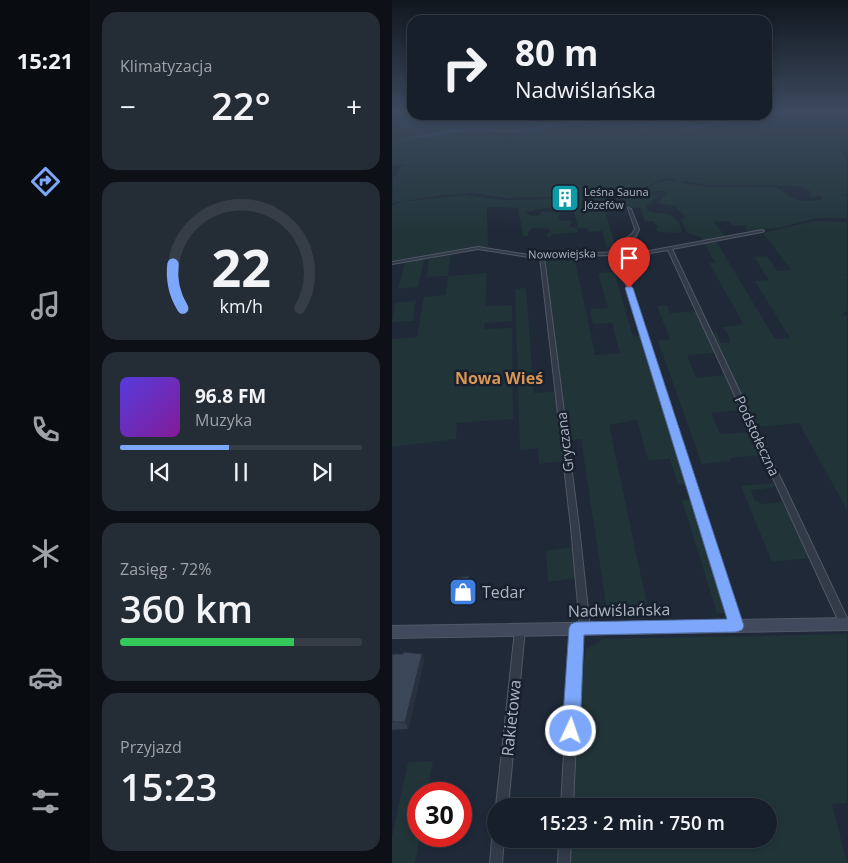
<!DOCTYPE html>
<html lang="pl">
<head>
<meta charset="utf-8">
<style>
  body { margin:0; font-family:"Open Sans",sans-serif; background:#242c36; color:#f1f3f6; height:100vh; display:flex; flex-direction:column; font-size:19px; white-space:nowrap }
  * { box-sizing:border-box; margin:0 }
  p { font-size:16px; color:#9ea2a8 }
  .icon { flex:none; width:28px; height:28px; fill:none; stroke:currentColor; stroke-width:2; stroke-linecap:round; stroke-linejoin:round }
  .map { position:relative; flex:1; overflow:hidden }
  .side { display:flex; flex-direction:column; gap:12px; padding:12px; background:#0d1117; width:302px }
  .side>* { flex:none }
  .hud { position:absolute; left:15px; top:15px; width:365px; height:105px; border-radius:15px; box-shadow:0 2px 8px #0003,0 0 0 1px #363d47; background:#171f2a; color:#f1f3f6; overflow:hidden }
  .speed { position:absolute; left:15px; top:782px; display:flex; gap:10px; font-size:25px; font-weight:700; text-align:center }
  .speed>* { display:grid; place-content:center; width:65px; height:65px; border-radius:50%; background:#171f2a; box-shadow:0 2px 8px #0003,0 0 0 1px #363d47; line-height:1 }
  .speed .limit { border:8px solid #d22; background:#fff; color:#111 }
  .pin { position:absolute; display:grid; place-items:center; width:42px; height:42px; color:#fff; margin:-51px -21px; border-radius:50% 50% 50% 0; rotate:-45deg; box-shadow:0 0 5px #0007 }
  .pin .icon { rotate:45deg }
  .me { position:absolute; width:55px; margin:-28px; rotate:3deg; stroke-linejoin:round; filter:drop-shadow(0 0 4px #0008) }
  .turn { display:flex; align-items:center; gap:18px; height:105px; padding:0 25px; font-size:22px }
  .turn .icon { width:65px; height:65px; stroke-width:2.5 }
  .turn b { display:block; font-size:35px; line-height:42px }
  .big { font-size:38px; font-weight:600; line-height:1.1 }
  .side .widget { flex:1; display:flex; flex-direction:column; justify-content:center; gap:8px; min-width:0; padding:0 18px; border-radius:15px; background:#242c36 }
  .side .dial { align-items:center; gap:0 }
  .dial svg { height:130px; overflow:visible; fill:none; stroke:#363d47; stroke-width:7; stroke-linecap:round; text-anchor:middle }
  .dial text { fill:#f1f3f6; stroke:none }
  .song { display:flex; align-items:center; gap:15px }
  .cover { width:60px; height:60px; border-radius:8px; background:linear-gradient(135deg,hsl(250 70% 55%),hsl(290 70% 35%)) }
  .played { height:5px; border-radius:2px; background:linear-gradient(90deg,#7ca7fb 45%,#363d47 45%) }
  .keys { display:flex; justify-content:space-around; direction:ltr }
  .heat { display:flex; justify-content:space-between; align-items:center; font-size:28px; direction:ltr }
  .charge { height:8px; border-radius:4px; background:linear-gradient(90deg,#34c759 72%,#363d47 0) }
  .trip { position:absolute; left:95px; top:798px; width:290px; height:50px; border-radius:25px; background:#171f2a; box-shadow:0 2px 8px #0003,0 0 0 1px #363d47; font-weight:600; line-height:50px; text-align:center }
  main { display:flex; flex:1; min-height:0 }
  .dock { display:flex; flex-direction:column; width:90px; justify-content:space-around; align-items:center; background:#090c11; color:#9ea2a8 }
  .dock .icon { width:35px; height:35px }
  .dock .current { color:#7ca7fb }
  .dock b { font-size:22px; color:#f1f3f6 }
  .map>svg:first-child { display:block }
  .green { fill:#213539; fill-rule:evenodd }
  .water { fill:#324361 }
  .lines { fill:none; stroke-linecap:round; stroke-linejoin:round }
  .minor-casing { stroke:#505866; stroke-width:2 }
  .secondary-casing { stroke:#505866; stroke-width:2 }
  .minor { fill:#333b49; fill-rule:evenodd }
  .secondary { fill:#41495c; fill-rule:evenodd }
  .wall { fill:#333c4c }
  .shaded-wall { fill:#29313e }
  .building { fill:#3b4658; stroke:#29313e }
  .route { fill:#7ca7fb; stroke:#516da3 }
  .labels { text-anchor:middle; stroke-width:5; stroke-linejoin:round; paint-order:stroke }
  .far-poi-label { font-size:11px; fill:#adb5c5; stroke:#19202d; text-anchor:start }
  .far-street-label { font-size:11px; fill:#adb5c5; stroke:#19202d }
  .street-label { font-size:14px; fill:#adb5c5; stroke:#19202d }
  .quarter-label { font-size:16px; font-weight:bold; fill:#d79557; stroke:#19202d }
  .near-poi-label { font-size:16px; fill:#adb5c5; stroke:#19202d; text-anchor:start }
  .near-street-label { font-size:16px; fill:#adb5c5; stroke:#19202d }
</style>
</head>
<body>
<main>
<nav class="dock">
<b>15:21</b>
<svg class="icon current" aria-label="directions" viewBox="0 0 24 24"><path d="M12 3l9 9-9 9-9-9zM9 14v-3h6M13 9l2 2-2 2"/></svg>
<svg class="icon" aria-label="music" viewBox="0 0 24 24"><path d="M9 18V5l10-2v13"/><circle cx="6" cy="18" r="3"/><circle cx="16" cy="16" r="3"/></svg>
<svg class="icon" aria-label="phone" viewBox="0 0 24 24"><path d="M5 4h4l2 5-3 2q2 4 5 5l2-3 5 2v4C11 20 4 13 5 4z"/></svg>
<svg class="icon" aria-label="climate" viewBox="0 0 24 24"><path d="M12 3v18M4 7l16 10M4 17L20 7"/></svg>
<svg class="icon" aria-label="car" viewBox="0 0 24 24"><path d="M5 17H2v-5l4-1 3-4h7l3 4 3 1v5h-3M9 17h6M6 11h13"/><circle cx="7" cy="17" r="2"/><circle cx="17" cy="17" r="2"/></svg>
<svg class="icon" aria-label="filters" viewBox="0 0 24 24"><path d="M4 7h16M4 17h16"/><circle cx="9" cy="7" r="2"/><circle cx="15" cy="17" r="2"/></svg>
</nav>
<section class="side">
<div class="widget"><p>Klimatyzacja</p>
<div class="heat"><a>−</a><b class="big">22°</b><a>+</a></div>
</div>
<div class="widget dial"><svg viewBox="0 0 100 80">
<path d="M14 69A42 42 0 1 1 86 69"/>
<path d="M14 69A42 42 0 0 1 8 42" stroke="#7ca7fb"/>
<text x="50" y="56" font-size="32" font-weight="700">22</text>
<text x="50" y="72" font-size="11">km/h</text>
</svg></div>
<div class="widget">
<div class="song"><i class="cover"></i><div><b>96.8 FM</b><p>Muzyka</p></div></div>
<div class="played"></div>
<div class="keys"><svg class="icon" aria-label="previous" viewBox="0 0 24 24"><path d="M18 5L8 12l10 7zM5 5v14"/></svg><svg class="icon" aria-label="pause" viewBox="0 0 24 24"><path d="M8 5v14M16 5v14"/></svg><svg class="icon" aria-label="next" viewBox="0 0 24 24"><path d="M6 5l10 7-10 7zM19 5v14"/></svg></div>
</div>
<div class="widget"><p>Zasięg · 72%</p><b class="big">360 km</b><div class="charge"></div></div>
<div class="widget"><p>Przyjazd</p><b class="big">15:23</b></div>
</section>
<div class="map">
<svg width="456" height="863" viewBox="0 0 456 863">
  <rect width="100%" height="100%" fill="#1f2938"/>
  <g class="green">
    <path d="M0 110H20V115H375V110H455V148H448L455 159V195L449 196H455V218H425L387 228 356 231 352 225 340 226 337 221 322 222 334 237 311 241 308 237 295 233 288 219 293 217 283 206 265 203 276 192 265 191 259 193 263 196 273 194 260 200 259 203 254 204 256 211C273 216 282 208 290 231L288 233 267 232 264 230 265 226 262 221H253L248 208 234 207 231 196 253 189 267 182 287 180 275 178 226 197 210 200 225 252H216L210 231 196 232 195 228 186 229 180 200 163 197 116 198 80 193 52 195 0 203 1 179 5 175 8 167 15 164 0 166ZM292 181 316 185 403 186 410 187 419 192 417 198 429 196 430 199 419 201 404 200 384 187H318L290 183Z"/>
    <polygon points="72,195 111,200 159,199 162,201 162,207 133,212 140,216 147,215 150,211 169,213 166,216 168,221 180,221 177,226 185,228 186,232 158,235 157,239 154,235 158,232 157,229 141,228 136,232 136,236 131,236 126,208 95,207 96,247 85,246 0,261 0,206 9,202"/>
    <polygon points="421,221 455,222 455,274 450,274 455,275 455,310 449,316 455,315 455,510 407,423 364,427 319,331 324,332 329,343 338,343 335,332 330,327 352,325 317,263 323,263 312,243 324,241 383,339 398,338 363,281 377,280 362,257 375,256 385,271 399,270 371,233"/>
    <polygon points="58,254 56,276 95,273 93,306 120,305 120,321 93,323 92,329 120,328 121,419 65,423 64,439 0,447 0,339 25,337 32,297 54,295 56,276 35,277 37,259"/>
    <polygon points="182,256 203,355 228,353 220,323 201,324 198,309 216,308 206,273 222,272 241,336 251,336 299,484 286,485 278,459 256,460 245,420 217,425 257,614 216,617 189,439 177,440 152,257"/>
    <polygon points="28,259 32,261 26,287 6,289 13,262"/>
    <polygon points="134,288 142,393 164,391 173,461 147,464 146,448 128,450 123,289"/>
    <polygon points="24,299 21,321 0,322 3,303 21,301"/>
    <polygon points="275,305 278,313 304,311 323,353 295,355 304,378 334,375 350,410 319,413 328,434 360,432 371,455 338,458 338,461 310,464 266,341 278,339 265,306"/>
    <polygon points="381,483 383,487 359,490 362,500 370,504 390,502 395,513 397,513 418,558 380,562 349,486"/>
    <polygon points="303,499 339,613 325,613 290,500"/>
    <polygon points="181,547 184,578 156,582 154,551"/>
    <polygon points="455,634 455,803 440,804 455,863 177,863 178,839 376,839 376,806 179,806 182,744 194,649 212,639"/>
    <polygon points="41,761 35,794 26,794 26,836 28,836 23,863 0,863 0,837 16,762"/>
  </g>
  <g class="water">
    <polygon points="214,115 223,115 198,123 118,132 85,130 46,134 59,134 14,139 0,145 10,139 60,129 89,128 118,131 169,122 201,120"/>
    <path d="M334 115 350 116C331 122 311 130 290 129L296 126H288L233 130 272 126 234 124C258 124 318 131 334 115Z"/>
  </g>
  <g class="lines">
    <defs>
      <g id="minor">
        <polygon points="236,208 239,209 247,229 244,236 234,241 238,252 252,252 370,230 372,231 370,232 280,249 456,620 456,627 453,628 450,627 448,624 276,250 252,254 152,257 187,527 198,628 196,631 193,632 190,631 188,628 179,527 148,257 137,257 86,249 0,264 0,262 86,247 137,255 233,252 230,241 240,234 243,229"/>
        <polygon points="230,270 234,271 349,626 347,629 344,630 341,629 339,626 230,271"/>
        <polygon points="184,625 187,626 189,629 181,806 169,806 179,629 181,626"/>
        <polygon points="128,626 131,627 133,630 116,806 104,806 123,630 125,627"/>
        <polygon points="104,834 104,839 112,839 110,863 98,863 100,839 102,835"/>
        <polygon points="167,839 179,839 178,863 166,863"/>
      </g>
      <polygon id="secondary" points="456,618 456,630 0,638 0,626"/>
    </defs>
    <use href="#minor" class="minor-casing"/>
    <use href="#secondary" class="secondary-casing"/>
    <use href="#minor" class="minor"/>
    <use href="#secondary" class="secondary"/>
  </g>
  <g class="wall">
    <polygon points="77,576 78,580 77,603 67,604 65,602 64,599"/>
    <polygon points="0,654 30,654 32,661 16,729 0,730"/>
  </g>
  <g class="shaded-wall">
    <polygon points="77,576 78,580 77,603 76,600"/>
    <polygon points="30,654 32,661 16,729 13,722"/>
  </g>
  <g class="building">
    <polygon points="77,576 76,600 66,601 64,599 65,578"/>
    <polygon points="12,652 30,654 13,722 0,722 0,654 11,654"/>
  </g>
  <linearGradient id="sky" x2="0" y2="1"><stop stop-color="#11171f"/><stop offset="0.48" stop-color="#3c495e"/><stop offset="1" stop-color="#3c495e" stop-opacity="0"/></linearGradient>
  <rect width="456" height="231" fill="url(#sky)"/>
  <polygon class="route" points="237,285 241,288 352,626 350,630 344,632 192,635 188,731 185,737 179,739 173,737 170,731 177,628 179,624 184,622 335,619 233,288"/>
  <defs>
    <symbol id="building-square" viewBox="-11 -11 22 22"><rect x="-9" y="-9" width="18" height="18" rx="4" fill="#0f9aa8" stroke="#19202d"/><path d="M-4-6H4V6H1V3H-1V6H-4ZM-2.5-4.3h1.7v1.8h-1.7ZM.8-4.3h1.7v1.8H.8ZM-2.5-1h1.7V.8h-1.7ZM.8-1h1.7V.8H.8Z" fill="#fff"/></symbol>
    <symbol id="shop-square" viewBox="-11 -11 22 22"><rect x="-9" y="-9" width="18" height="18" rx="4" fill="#3f7fe0" stroke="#19202d"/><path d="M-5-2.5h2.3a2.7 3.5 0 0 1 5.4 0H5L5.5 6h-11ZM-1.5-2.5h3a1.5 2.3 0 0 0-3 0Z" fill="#fff"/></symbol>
  </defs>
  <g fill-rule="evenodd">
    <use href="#building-square" x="157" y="182" width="32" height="32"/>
    <use href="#shop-square" x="55" y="576" width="32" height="32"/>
  </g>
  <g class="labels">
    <g class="far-poi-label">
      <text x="192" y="196">Leśna Sauna<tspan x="192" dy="13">Józefów</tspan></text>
    </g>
    <g class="far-street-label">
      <text transform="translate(170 254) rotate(-1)" y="4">Nowowiejska</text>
    </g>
    <g class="street-label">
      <text transform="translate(365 436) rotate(65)" y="5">Podstołeczna</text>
      <text transform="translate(173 442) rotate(-97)" y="5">Gryczana</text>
    </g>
    <g class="quarter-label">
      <text x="107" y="384">Nowa Wieś</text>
    </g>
    <g class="near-poi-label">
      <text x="90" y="598">Tedar</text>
    </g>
    <g class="near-street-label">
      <text transform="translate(227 610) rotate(-1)" y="6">Nadwiślańska</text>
      <text transform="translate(119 718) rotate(-84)" y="6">Rakietowa</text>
    </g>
  </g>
</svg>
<div class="speed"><div class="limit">30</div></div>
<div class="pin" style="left:237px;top:288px;background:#d93025"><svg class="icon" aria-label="arrive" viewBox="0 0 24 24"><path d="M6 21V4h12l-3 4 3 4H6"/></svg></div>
<svg class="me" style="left:179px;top:731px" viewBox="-20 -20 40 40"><circle r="17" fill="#7ca7fb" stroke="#fff" stroke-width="3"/><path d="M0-11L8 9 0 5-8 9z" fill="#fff"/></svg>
<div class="trip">15:23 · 2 min · 750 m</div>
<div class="hud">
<div class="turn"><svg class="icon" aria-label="right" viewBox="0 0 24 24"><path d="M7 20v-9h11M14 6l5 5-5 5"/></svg><div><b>80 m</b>Nadwiślańska</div></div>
</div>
</div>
</main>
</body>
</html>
